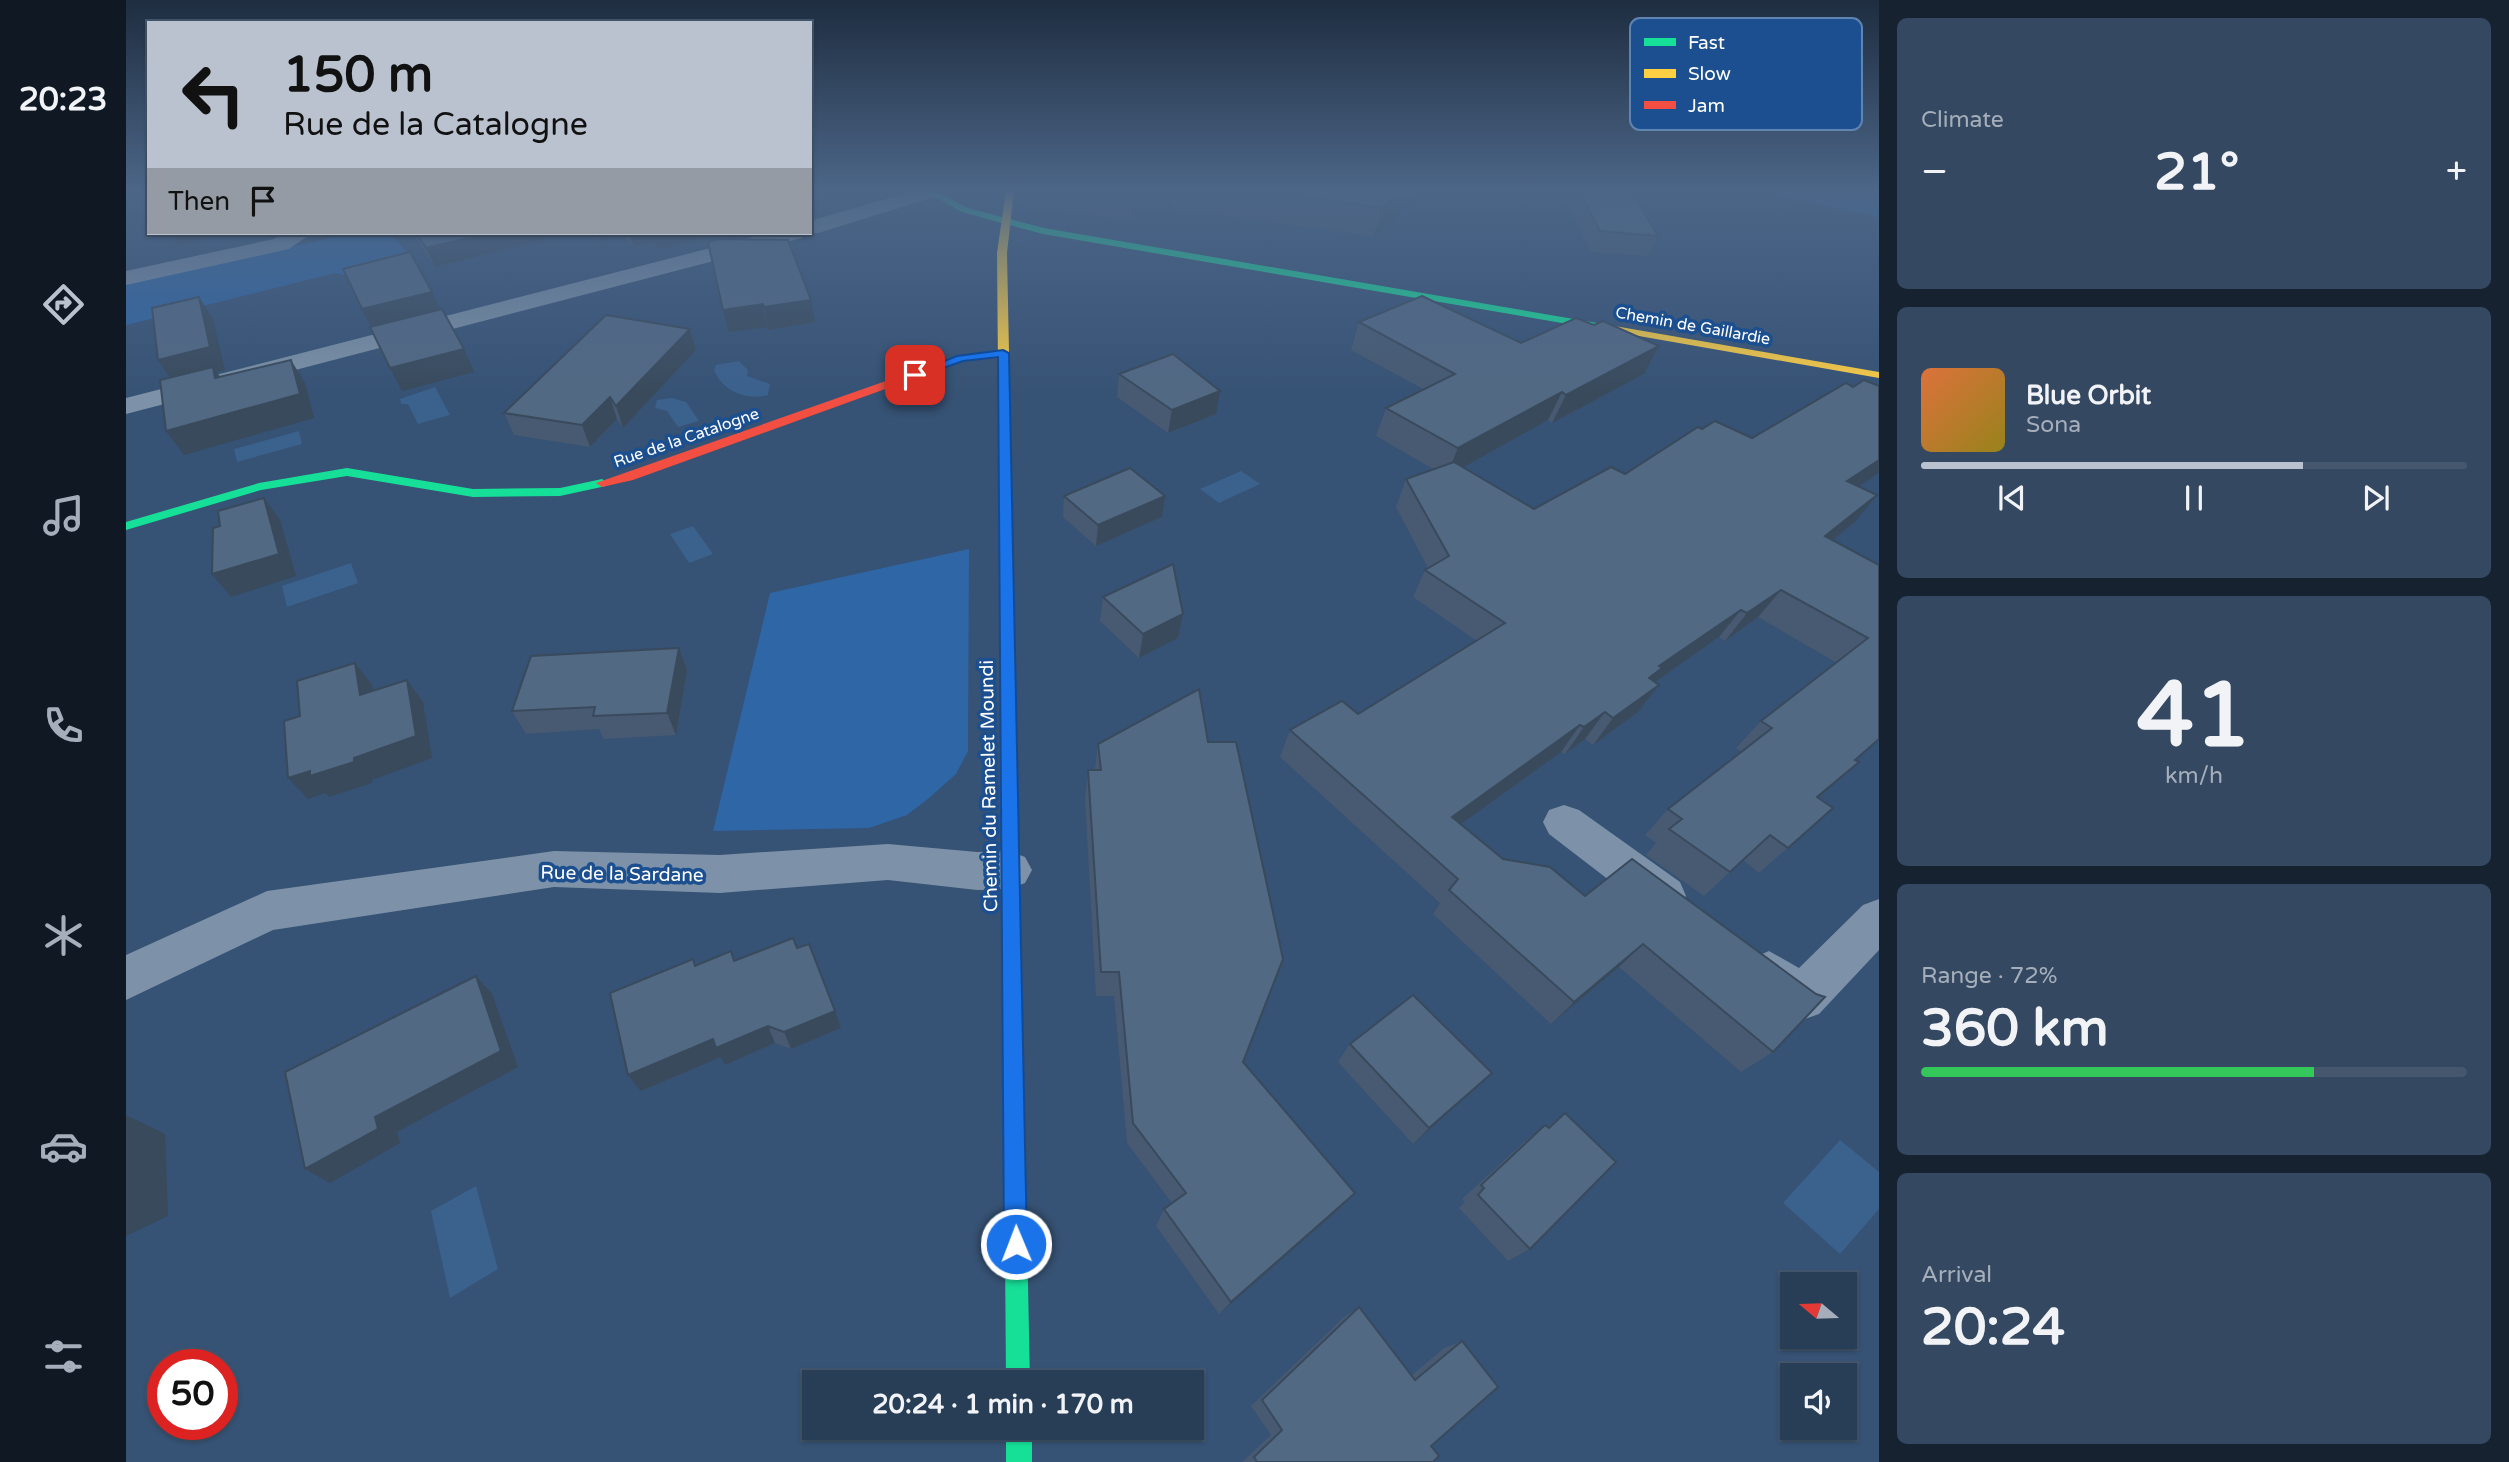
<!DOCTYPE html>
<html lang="en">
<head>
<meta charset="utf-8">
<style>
  body { margin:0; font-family:"Varela Round",sans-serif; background:#344961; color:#f1f3f6; height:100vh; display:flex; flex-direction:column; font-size:26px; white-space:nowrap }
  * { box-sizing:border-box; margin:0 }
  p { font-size:23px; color:#a5aeba }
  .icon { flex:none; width:38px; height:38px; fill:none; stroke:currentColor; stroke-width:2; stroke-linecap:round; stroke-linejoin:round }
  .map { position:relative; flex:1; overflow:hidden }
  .drawer { display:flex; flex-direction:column; gap:18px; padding:18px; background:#162230; width:630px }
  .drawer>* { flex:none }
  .top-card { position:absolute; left:21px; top:21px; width:665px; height:214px; border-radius:0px; box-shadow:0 2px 5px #0004,0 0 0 2px #44576d; background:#b9c2ce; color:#111; overflow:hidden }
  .needle { width:46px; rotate:289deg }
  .buttons { position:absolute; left:1654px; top:1272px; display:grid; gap:14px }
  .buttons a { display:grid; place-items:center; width:77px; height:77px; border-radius:0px; background:#283e57; box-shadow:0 2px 5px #0004,0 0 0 2px #44576d; font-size:35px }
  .speed { position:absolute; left:21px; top:1349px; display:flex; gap:14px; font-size:35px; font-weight:700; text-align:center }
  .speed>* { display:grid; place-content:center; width:91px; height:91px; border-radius:50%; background:#283e57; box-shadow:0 2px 5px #0004,0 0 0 2px #44576d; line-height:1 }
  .speed .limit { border:10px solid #d22; background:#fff; color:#111 }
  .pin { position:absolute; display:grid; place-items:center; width:60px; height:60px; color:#fff; margin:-30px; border-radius:14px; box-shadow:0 4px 10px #0006 }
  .me { position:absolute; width:77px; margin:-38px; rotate:359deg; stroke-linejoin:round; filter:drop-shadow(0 0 5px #0008) }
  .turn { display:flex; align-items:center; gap:24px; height:147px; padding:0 21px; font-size:32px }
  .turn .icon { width:91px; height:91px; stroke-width:2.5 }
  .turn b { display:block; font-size:49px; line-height:60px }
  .then { display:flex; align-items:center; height:66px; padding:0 21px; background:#0003; gap:14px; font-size:26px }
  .big { font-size:52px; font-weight:800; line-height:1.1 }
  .drawer .widget { flex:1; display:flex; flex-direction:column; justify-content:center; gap:10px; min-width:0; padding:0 24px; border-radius:10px; background:#344961 }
  .drawer .dial { align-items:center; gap:0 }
  .dial b { font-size:91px; line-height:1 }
  .song { display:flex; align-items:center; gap:21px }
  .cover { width:84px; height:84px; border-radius:10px; background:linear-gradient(135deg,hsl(20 70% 55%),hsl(50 70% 35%)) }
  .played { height:7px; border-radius:4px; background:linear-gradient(90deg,#b9c2ce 70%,#44576d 70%) }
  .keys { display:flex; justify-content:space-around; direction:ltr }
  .heat { display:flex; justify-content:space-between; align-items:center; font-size:38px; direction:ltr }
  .charge { height:10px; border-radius:5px; background:linear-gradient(90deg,#34c759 72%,#44576d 0) }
  .trip { position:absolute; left:676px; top:1370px; width:402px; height:70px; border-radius:0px; background:#283e57; box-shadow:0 2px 5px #0004,0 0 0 2px #44576d; font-weight:800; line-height:70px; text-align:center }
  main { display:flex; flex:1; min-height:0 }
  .dock { display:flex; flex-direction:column; width:126px; justify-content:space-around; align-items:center; background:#101923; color:#a5aeba }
  .dock .icon { width:49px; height:49px }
  .dock .selected { color:#b9c2ce }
  .dock b { font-size:32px; color:#f1f3f6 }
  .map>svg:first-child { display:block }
  .green { fill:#2f66a5 }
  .water { fill:#3b618d }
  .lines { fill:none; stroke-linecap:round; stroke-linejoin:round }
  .street { fill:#7d92a8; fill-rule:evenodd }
  .fast { fill:#16e098; fill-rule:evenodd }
  .slow { fill:#ffcf43; fill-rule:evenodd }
  .jam { fill:#f24e42; fill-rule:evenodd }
  .wall { fill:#475a72 }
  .shaded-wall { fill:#394a5c }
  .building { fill:#526984; stroke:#394a5c; stroke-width:2 }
  .route { fill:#1a73e8; stroke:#114b97; stroke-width:2 }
  .labels { text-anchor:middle; stroke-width:7; stroke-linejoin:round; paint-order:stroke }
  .far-street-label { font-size:16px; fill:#fff; stroke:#1b4f8f }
  .street-label { font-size:19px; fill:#fff; stroke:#1b4f8f }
  .key { fill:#1b4f8f; stroke:#5f84b1; stroke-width:2 }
  .key-label { font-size:19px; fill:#fff }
</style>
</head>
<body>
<main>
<nav class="dock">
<b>20:23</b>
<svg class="icon selected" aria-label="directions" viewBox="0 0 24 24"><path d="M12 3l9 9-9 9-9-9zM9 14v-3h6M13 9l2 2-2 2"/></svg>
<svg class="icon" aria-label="music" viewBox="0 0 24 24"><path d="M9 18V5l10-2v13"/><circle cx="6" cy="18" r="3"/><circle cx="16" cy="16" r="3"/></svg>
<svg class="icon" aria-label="phone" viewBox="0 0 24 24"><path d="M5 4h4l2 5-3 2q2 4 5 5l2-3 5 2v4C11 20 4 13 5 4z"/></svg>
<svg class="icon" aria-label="climate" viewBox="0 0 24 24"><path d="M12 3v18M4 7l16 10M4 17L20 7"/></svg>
<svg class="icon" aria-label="car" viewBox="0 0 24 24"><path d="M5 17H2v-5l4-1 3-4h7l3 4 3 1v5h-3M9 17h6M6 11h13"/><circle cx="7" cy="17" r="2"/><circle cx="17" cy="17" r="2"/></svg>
<svg class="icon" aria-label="filters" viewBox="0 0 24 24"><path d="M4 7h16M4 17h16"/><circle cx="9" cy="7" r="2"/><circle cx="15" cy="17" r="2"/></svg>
</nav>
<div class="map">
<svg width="1753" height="1462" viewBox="0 0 1753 1462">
  <rect width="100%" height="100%" fill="#365274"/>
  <g class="green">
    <polygon points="1655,190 1753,191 1753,217 1653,196"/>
    <polygon points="228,233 267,236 286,259 217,275 209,273 0,325 0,284"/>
    <polygon points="843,549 842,751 830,774 803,798 781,815 743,828 587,831 644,593"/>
  </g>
  <g class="water">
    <path d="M613 361 622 370 621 376 644 384 642 395C621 401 596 391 588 370L590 365Z"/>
    <polygon points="309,387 324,415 292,424 282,404 275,404 274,399"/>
    <polygon points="546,398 560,402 573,421 552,427 541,411 529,408 531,400"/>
    <polygon points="173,431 176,444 111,462 108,449"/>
    <polygon points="1115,471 1134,484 1093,503 1074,489"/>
    <polygon points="567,526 587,554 563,563 544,534"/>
    <polygon points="225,563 232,583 161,607 156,586"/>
    <polygon points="1714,1140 1753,1172 1753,1209 1714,1254 1657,1203"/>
    <polygon points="350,1186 372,1269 324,1298 305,1211"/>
  </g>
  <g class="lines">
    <g class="street">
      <polygon points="790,190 815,192 812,196 692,233 679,233 676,238 0,414 0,398 643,233 684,233 684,221"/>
      <polygon points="159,233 186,233 163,249 0,285 0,271 148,239"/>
      <polygon points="1438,805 1453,810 1554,882 1560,896 1554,910 1538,915 1522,910 1423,834 1417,822 1423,810"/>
      <polygon points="762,844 851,852 884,851 899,857 906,870 899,883 884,889 851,890 762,880 594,893 428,887 147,930 0,1000 0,955 141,891 428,851 594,855"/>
      <path d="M1753 899V950L1693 1014 1676 1020C1652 1011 1630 996 1620 973L1627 958 1643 951 1673 968 1737 905Z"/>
    </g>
    <g class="fast">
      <polygon points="796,190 807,190 842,208 918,228 1477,324 1482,327 1477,330 917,234 836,212"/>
      <polygon points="221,468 347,489 434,488 476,479 482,483 480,486 434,496 347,497 221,476 135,490 0,530 0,522 133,483"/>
      <polygon points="881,593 888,598 904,1382 880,1382 874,598"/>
      <rect x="880" y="1428" width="26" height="34"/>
    </g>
    <g class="slow">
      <polygon points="880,190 888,190 881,253 888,598 881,603 874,598 871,253"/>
      <polygon points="1477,324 1753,372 1753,378 1473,329 1472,327"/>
    </g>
    <polygon class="jam" points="877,350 881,351 881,355 837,361 507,480 476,487 470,483 831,356"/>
  </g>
  <g class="wall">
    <polygon points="946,190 1009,190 1006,221 945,211"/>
    <polygon points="1048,190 1295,190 1292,198 1248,237 1046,207"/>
    <polygon points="1435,190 1505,190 1532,236 1522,256 1465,252"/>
    <polygon points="286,233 449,233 309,267"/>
    <polygon points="464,233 598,233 532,250 529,242 508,247 495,236 474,242"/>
    <polygon points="582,242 689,322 642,330 641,327 603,332"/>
    <polygon points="1233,322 1395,343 1468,325 1533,346 1518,374 1426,423 1422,420 1337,467 1408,509 1499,474 1732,487 1728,523 1706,540 1753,565 1729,760 1733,762 1693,798 1707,808 1633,873 1617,860 1578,896 1520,855 1530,843 1519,835 1542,809 1616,752 1610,748 1635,721 1711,663 1632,617 1599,641 1593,637 1529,682 1533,685 1512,712 1467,745 1459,739 1439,754 1435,752 1335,824 1377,859 1424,867 1647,1052 1615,1072 1493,967 1425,1024 1307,914 1314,903 1154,757 1164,730 1232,714 1351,641 1287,597 1299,570 1302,568 1270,507 1280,479 1307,469 1250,436 1260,408 1297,389 1225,350"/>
    <polygon points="564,329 570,350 497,428 491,419 464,447 388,435 378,413"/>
    <polygon points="993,374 1090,414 1042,433 991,397"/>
    <polygon points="938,496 1036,517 970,546 937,517"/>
    <polygon points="977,597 1057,614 1052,638 1013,658 974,621"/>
    <polygon points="553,648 561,670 550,735 478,739 473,729 400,734 386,711"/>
    <polygon points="972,744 1117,1062 1229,1193 1212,1210 1093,1314 1030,1226 1038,1209 1046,1203 1001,1143 988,996 970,996 959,799 962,770 969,770"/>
    <polygon points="671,948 715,1028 665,1049 649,1043 599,1065 595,1057 515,1091 605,951 610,961"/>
    <polygon points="1224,1044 1348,1090 1287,1144 1212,1062"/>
    <polygon points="1439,1113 1404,1249 1382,1261 1333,1208 1339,1202 1336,1199 1399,1141 1419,1125 1421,1127"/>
    <polygon points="1233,1307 1286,1375 1318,1348 1336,1341 1305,1446 1307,1462 1118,1462 1117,1461 1145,1435 1125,1406 1219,1316"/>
  </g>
  <g class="shaded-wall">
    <polygon points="1277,190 1295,190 1292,198 1248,237 1256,208"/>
    <polygon points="43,233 104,233 51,245"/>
    <polygon points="363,233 449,233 309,267 300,248"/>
    <polygon points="471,233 494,233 495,236 474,242"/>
    <polygon points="503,233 598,233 532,250 529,242 508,247"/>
    <polygon points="306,292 316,314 248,332 236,309"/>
    <polygon points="73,297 87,319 99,370 91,372 103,390 48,383 32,360"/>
    <polygon points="685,300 689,322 642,330 638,307"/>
    <polygon points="637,304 641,327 603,332 597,310"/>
    <polygon points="564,329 570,350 497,428 490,406"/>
    <polygon points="1533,346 1518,374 1426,423 1440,395"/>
    <polygon points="338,349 348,372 276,391 264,368"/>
    <polygon points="165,360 179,383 188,418 58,455 40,431"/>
    <polygon points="1094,391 1090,414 1042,433 1046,410"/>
    <polygon points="1436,392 1422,420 1320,477 1332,448"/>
    <polygon points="484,397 491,419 464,447 456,425"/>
    <polygon points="1753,460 1753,473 1699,509 1721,481"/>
    <polygon points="1751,495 1728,523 1676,564 1699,536"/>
    <polygon points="1039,496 1036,517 970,546 972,525"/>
    <polygon points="138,498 154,520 170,576 105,597 86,574"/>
    <polygon points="1655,590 1632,617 1599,641 1621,613"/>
    <polygon points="1615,610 1593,637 1522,687 1523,678 1533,666"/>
    <polygon points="1057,614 1052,638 1013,658 1017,634"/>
    <polygon points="553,648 561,670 550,735 541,713"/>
    <polygon points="229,663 246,685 251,717 234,695"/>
    <polygon points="281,680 297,702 306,758 246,780 246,783 203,797 199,793 182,799 162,778 184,771 228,758"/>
    <polygon points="1533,685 1512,712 1467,745 1487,718"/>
    <polygon points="1479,712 1459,739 1439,754 1458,727"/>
    <polygon points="1454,725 1435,752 1310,842 1326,817"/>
    <polygon points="1733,762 1704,788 1663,823 1691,797"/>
    <polygon points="1517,944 1493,967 1425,1024 1448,1002"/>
    <polygon points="350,976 366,994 392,1067 271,1132 274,1143 204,1183 179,1169 249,1117"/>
    <polygon points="709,1011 715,1028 665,1049 658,1032"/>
    <polygon points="642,1026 649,1043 599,1065 595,1057 515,1091 502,1075 587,1039"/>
    <polygon points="1366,1073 1348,1090 1287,1144 1303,1128"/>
    <polygon points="0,1115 39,1134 42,1216 0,1236"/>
    <polygon points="1229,1193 1212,1210 1093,1314 1105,1302"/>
  </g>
  <g class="building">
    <polygon points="1133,190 1277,190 1256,208"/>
    <polygon points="1453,190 1505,190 1532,236 1474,231"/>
    <polygon points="290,233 363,233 300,248"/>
    <polygon points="593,239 662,240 685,300 638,307 637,304 597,310 582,242"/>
    <polygon points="284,252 306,292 236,309 217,269"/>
    <polygon points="1296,296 1395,343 1450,318 1468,325 1477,321 1533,346 1440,395 1436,392 1332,448 1260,408 1329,374 1233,322"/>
    <polygon points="73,297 84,347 32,360 26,308"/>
    <polygon points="316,309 338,349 264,368 244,327"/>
    <polygon points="480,315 564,329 490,406 484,397 456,425 378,413"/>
    <polygon points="1047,354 1094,391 1046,410 993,374"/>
    <polygon points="165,360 174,394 40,431 34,380 87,367 89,378"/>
    <polygon points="1738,380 1753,386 1753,460 1721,481 1751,495 1699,536 1753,565 1753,739 1729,760 1733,762 1691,797 1707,808 1662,848 1644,835 1604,872 1543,829 1556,819 1542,809 1646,728 1635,721 1742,638 1655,590 1621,613 1615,610 1533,666 1536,668 1523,678 1533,685 1487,718 1479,712 1458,727 1454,725 1326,817 1377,859 1424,867 1459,896 1506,859 1690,994 1699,997 1647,1052 1517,944 1448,1002 1323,890 1332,879 1164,730 1216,701 1232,714 1379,623 1299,570 1323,556 1280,479 1328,462 1408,509 1485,467 1499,474 1572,427 1576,429 1589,421 1626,438 1720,383 1727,387"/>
    <polygon points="1004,468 1039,496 972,525 938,496"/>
    <polygon points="138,498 153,554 86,574 87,528 94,526 92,511"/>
    <polygon points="1047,564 1057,614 1017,634 977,597"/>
    <polygon points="553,648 541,713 467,716 469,707 386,711 405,656"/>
    <polygon points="229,663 234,695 281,680 290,736 228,758 228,762 184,776 184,771 162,778 158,721 174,716 171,681"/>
    <polygon points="1073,689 1082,742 1110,742 1157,959 1117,1062 1229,1193 1105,1302 1038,1209 1060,1193 1007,1123 993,972 975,972 962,770 975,770 972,744"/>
    <polygon points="667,938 671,948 683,944 709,1011 658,1032 642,1026 590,1048 587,1039 502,1075 484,993 567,959 569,966 605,951 608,961"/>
    <polygon points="350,976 375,1051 249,1117 252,1129 179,1169 159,1072"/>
    <polygon points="1287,995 1366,1073 1303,1128 1224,1044"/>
    <polygon points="1439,1113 1490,1162 1404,1249 1352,1195 1358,1188 1355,1185 1419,1125 1423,1128"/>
    <polygon points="1233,1307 1289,1380 1336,1341 1372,1387 1305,1446 1313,1456 1307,1462 1131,1462 1128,1457 1156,1430 1136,1400"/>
  </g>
  <linearGradient id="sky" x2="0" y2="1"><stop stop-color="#1e2d40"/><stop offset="0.48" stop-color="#4c6688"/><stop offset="1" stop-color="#4c6688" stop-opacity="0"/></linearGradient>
  <rect width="1753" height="395" fill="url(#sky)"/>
  <polygon class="route" points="877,350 883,353 901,1244 898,1252 890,1256 882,1252 878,1244 872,357 837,361 789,378 783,375 831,356"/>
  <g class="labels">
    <g class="far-street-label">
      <text transform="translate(1567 325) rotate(10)" y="6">Chemin de Gaillardie</text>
      <text transform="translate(560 437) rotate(-19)" y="6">Rue de la Catalogne</text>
    </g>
    <g class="street-label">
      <text transform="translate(862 786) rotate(-91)" y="7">Chemin du Ramelet Moundi</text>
      <text transform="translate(496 873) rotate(1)" y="7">Rue de la Sardane</text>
    </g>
  </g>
  <rect x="1504" y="18" width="232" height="112" rx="10" class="key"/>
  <rect x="1518" y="38" width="32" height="8" fill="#16e098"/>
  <rect x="1518" y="69" width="32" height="9" fill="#ffcf43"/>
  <rect x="1518" y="101" width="32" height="8" fill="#f24e42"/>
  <g class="key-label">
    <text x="1562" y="49">Fast</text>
    <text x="1562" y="80">Slow</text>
    <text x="1562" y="112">Jam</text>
  </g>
</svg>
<div class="buttons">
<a><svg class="needle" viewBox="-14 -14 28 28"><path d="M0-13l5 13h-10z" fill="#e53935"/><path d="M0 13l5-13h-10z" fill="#a5aeba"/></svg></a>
<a><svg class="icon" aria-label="sound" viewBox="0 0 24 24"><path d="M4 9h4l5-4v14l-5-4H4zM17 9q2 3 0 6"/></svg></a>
</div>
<div class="speed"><div class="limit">50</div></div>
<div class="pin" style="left:789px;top:375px;background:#d93025"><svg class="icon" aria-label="arrive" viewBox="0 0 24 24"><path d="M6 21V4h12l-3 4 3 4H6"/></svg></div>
<svg class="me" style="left:890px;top:1244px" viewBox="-20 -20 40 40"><circle r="17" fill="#1a73e8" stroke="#fff" stroke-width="3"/><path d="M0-11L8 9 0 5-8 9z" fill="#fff"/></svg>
<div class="trip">20:24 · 1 min · 170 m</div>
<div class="top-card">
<div class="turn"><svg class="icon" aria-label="left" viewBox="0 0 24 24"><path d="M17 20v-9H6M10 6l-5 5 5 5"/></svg><div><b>150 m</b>Rue de la Catalogne</div></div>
<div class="then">Then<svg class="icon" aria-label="arrive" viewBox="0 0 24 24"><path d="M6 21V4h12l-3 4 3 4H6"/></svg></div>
</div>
</div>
<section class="drawer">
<div class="widget"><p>Climate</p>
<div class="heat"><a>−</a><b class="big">21°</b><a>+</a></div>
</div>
<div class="widget">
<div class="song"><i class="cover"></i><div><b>Blue Orbit</b><p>Sona</p></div></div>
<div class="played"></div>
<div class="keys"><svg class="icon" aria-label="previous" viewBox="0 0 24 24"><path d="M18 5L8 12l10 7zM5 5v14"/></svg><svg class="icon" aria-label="pause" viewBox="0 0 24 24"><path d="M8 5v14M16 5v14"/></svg><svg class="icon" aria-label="next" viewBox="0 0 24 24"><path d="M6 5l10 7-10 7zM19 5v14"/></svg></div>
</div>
<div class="widget dial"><b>41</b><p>km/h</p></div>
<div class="widget"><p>Range · 72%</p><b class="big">360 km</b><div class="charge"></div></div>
<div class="widget"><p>Arrival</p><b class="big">20:24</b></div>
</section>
</main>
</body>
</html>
